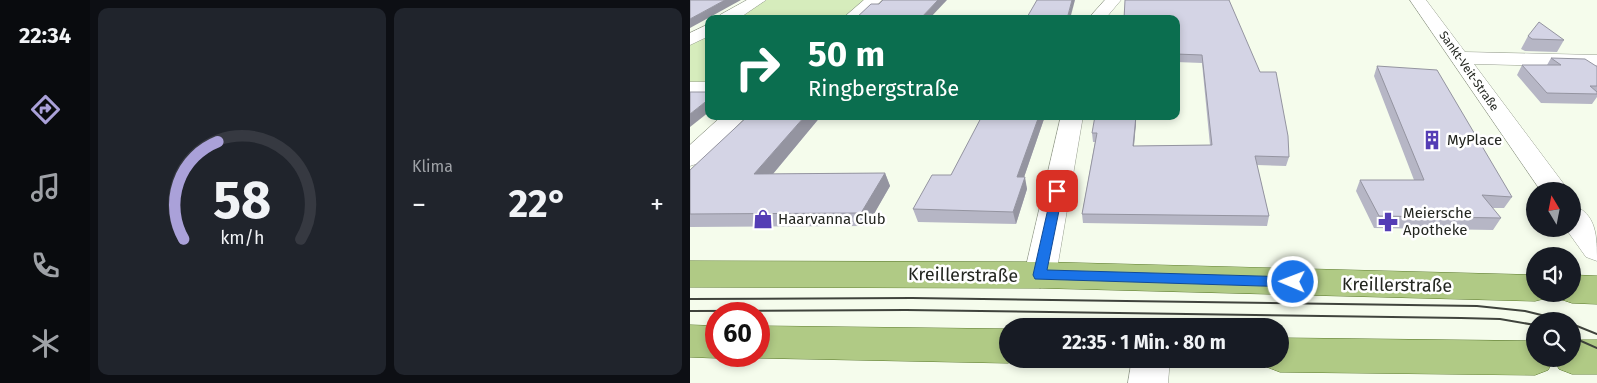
<!DOCTYPE html>
<html lang="de">
<head>
<meta charset="utf-8">
<style>
  body { margin:0; font-family:"Fira Sans",sans-serif; background:#20242c; color:#f1f3f6; height:100vh; display:flex; flex-direction:column; font-size:19px; white-space:nowrap }
  * { box-sizing:border-box; margin:0 }
  p { font-size:16px; color:#9ea1a6 }
  .icon { flex:none; width:28px; height:28px; fill:none; stroke:currentColor; stroke-width:2; stroke-linecap:round; stroke-linejoin:round }
  .map { position:relative; flex:1; overflow:hidden }
  .sheet { display:flex; flex-direction:column; gap:8px; padding:8px; background:#0d0f14; width:600px }
  .sheet>* { flex:none }
  .guide { position:absolute; left:15px; top:15px; width:475px; height:105px; border-radius:10px; box-shadow:0 2px 8px #0003; background:#0b6e4f; color:#fff; overflow:hidden }
  .needle { width:32px; rotate:350deg }
  .buttons { position:absolute; left:836px; top:182px; display:grid; gap:10px }
  .buttons a { display:grid; place-items:center; width:55px; height:55px; border-radius:50%; background:#171b24; box-shadow:0 2px 8px #0003; font-size:25px }
  .speed { position:absolute; left:15px; top:302px; display:flex; gap:10px; font-size:25px; font-weight:700; text-align:center }
  .speed>* { display:grid; place-content:center; width:65px; height:65px; border-radius:50%; background:#171b24; box-shadow:0 2px 8px #0003; line-height:1 }
  .speed .limit { border:8px solid #d22; background:#fff; color:#111 }
  .pin { position:absolute; display:grid; place-items:center; width:42px; height:42px; color:#fff; margin:-21px; border-radius:10px; box-shadow:0 2px 8px #0006 }
  .me { position:absolute; width:55px; margin:-28px; rotate:271deg; stroke-linejoin:round; filter:drop-shadow(0 0 4px #0008) }
  .turn { display:flex; align-items:center; gap:18px; height:105px; padding:0 20px; font-size:22px }
  .turn .icon { width:65px; height:65px; stroke-width:2.5 }
  .turn b { display:block; font-size:35px; line-height:42px }
  .big { font-size:38px; font-weight:700; line-height:1.1 }
  .sheet .card { flex:1; display:flex; flex-direction:column; justify-content:center; gap:8px; min-width:0; padding:0 18px; border-radius:10px; background:#20242c }
  .sheet .dial { align-items:center; gap:0 }
  .dial svg { height:130px; overflow:visible; fill:none; stroke:#363941; stroke-width:7; stroke-linecap:round; text-anchor:middle }
  .dial text { fill:#f1f3f6; stroke:none }
  .heat { display:flex; justify-content:space-between; align-items:center; font-size:28px; direction:ltr }
  .sheet .tiles { flex:1; display:grid; gap:8px; grid-template-columns:repeat(2,1fr) }
  .trip { position:absolute; left:309px; top:318px; width:290px; height:50px; border-radius:25px; background:#171b24; box-shadow:0 2px 8px #0003; font-weight:700; line-height:50px; text-align:center }
  main { display:flex; flex:1; min-height:0 }
  .dock { display:flex; flex-direction:column; width:90px; justify-content:space-around; align-items:center; background:#090b0e; color:#9ea1a6 }
  .dock .icon { width:35px; height:35px }
  .dock .selected { color:#aaa1d9 }
  .dock b { font-size:22px; color:#f1f3f6 }
  .map>svg:first-child { display:block }
  .green { fill:#d6ecbc }
  .lines { fill:none; stroke-linecap:round; stroke-linejoin:round }
  .minor-casing { stroke:#969d8e; stroke-width:1 }
  .major-casing { stroke:#5c7a2d; stroke-width:1 }
  .minor { fill:#fff; fill-rule:evenodd }
  .major { fill:#b0ca85; fill-rule:evenodd }
  .tram { stroke:#3f433c; stroke-width:2 }
  .wall { fill:#b6b6c5 }
  .shaded-wall { fill:#9494a0 }
  .building { fill:#d4d4e5; stroke:#9494a0 }
  .route { fill:#1a73e8; stroke:#114b97 }
  .labels { text-anchor:middle; stroke-width:5; stroke-linejoin:round; paint-order:stroke }
  .far-street-label { font-size:12px; fill:#232620; stroke:#fff }
  .poi-label { font-size:15px; fill:#232620; stroke:#fff; text-anchor:start }
  .near-street-label { font-size:18px; fill:#232620; stroke:#fff }
</style>
</head>
<body>
<main>
<nav class="dock">
<b>22:34</b>
<svg class="icon selected" aria-label="directions" viewBox="0 0 24 24"><path d="M12 3l9 9-9 9-9-9zM9 14v-3h6M13 9l2 2-2 2"/></svg>
<svg class="icon" aria-label="music" viewBox="0 0 24 24"><path d="M9 18V5l10-2v13"/><circle cx="6" cy="18" r="3"/><circle cx="16" cy="16" r="3"/></svg>
<svg class="icon" aria-label="phone" viewBox="0 0 24 24"><path d="M5 4h4l2 5-3 2q2 4 5 5l2-3 5 2v4C11 20 4 13 5 4z"/></svg>
<svg class="icon" aria-label="climate" viewBox="0 0 24 24"><path d="M12 3v18M4 7l16 10M4 17L20 7"/></svg>
</nav>
<section class="sheet">
<div class="tiles">
<div class="card dial"><svg viewBox="0 0 100 80">
<path d="M14 69A42 42 0 1 1 86 69"/>
<path d="M14 69A42 42 0 0 1 35 9" stroke="#aaa1d9"/>
<text x="50" y="56" font-size="32" font-weight="700">58</text>
<text x="50" y="72" font-size="11">km/h</text>
</svg></div>
<div class="card"><p>Klima</p>
<div class="heat"><a>−</a><b class="big">22°</b><a>+</a></div>
</div>
</div>
</section>
<div class="map">
<svg width="907" height="383" viewBox="0 0 907 383">
  <rect width="100%" height="100%" fill="#f5fcec"/>
  <g class="green">
    <polygon points="72,0 178,0 154,19 39,19"/>
    <polygon points="19,30 19,82 0,82 0,41"/>
  </g>
  <g class="lines">
    <defs>
      <g id="minor">
        <polygon points="57,0 76,0 48,19 28,19 30,15"/>
        <polygon points="174,0 192,0 170,19 152,19"/>
        <polygon points="415,0 431,0 415,19 398,19"/>
        <polygon points="720,0 736,0 775,52 907,55 907,67 784,64 879,191 851,191"/>
        <polygon points="19,24 19,36 0,45 0,33"/>
        <rect x="0" y="82" width="19" height="12"/>
        <polygon points="32,116 57,116 9,163 0,166 0,145"/>
        <polygon points="371,116 393,116 366,275 362,284 350,288 338,284 334,275"/>
        <path d="M882 205C907 213 907 237 907 261L896 257 876 229H882Z"/>
        <polygon points="442,359 480,359 478,383 438,383"/>
      </g>
      <g id="major">
        <polygon points="0,261 350,262 845,275 845,294 859,294 857,298 845,301 350,288 0,287"/>
        <polygon points="882,275 907,276 907,304 882,303 870,299 868,294 882,294"/>
        <polygon points="0,325 26,326 26,356 32,356 26,358 0,357"/>
        <polygon points="69,326 318,329 318,359 328,359 318,363 69,358 63,356 69,356"/>
        <polygon points="590,338 845,341 845,359 864,359 858,370 845,375 590,372 577,367 573,359 590,359"/>
        <polygon points="882,340 907,340 907,374 882,374 869,369 864,359 882,359"/>
      </g>
    </defs>
    <use href="#minor" class="minor-casing"/>
    <use href="#major" class="major-casing"/>
    <use href="#minor" class="minor"/>
    <use href="#major" class="major"/>
    <g class="tram">
      <polyline points="0,299 222,298 787,306 835,311 876,321"/>
      <polyline points="0,311 216,310 771,318 810,319 845,325"/>
      <polyline points="882,324 907,334"/>
      <polyline points="882,337 907,348"/>
    </g>
  </g>
  <g class="wall">
    <polygon points="539,0 599,157 596,166 567,165 579,216 577,226 393,223 392,214 405,142 403,142 402,133 446,116 444,146 520,145 512,63 486,62 486,19"/>
    <polygon points="838,36 874,40 867,52 835,51 831,49"/>
    <polygon points="861,58 907,66 907,97 902,104 851,103 827,75 832,65 857,65"/>
    <polygon points="687,66 822,197 814,208 802,208 811,218 803,230 684,228 666,191 670,180 724,180 684,76"/>
    <polygon points="131,116 83,174 195,173 200,186 177,226 0,227 0,170"/>
    <polygon points="178,116 355,116 334,177 337,189 326,224 228,222 223,209 261,175 291,119 180,120"/>
  </g>
  <g class="shaded-wall">
    <polygon points="35,0 51,0 0,28 0,19"/>
    <polygon points="248,0 257,0 239,19 230,19"/>
    <polygon points="382,0 385,0 380,19 377,19"/>
    <polygon points="19,99 19,112 0,127 0,114"/>
    <polygon points="115,116 131,116 72,187 64,174"/>
    <polygon points="349,116 355,116 330,189 327,177"/>
    <polygon points="446,116 446,124 443,155 443,146"/>
    <polygon points="195,173 200,186 177,226 171,213"/>
    <polygon points="335,177 337,189 326,224 323,212"/>
  </g>
  <g class="building">
    <polygon points="0,0 35,0 0,19"/>
    <polygon points="193,0 248,0 230,19 165,19 181,4 189,4"/>
    <polygon points="347,0 382,0 377,19 336,19"/>
    <polygon points="435,0 539,0 570,72 586,72 598,136 599,157 565,156 579,216 392,214 407,133 402,133 405,116 446,116 443,146 522,145 512,55 486,54 486,19 434,19"/>
    <polygon points="849,22 874,40 842,39 838,36"/>
    <polygon points="861,58 895,59 906,66 907,66 907,86 900,86 907,92 907,94 857,93 832,65 871,65"/>
    <polygon points="687,66 747,70 822,197 792,195 811,218 689,216 670,180 734,180"/>
    <polygon points="0,92 19,92 19,99 0,114"/>
    <polygon points="58,116 115,116 64,174 195,173 171,213 0,214 0,170"/>
    <polygon points="292,116 349,116 327,177 335,177 323,212 223,209 242,175 261,175"/>
  </g>
  <polygon class="route" points="367,188 373,191 357,270 603,277 607,278 609,282 607,286 603,287 345,279 343,275 362,191"/>
  <defs>
    <symbol id="building-bare" viewBox="-9 -9 18 18"><path d="M-4-6H4V6H1V3H-1V6H-4ZM-2.5-4.3h1.7v1.8h-1.7ZM.8-4.3h1.7v1.8H.8ZM-2.5-1h1.7V.8h-1.7ZM.8-1h1.7V.8H.8Z" fill="#543db5" stroke="#fff" stroke-width="2.5" paint-order="stroke"/></symbol>
    <symbol id="shop-bare" viewBox="-9 -9 18 18"><path d="M-5-2.5h2.3a2.7 3.5 0 0 1 5.4 0H5L5.5 6h-11ZM-1.5-2.5h3a1.5 2.3 0 0 0-3 0Z" fill="#543db5" stroke="#fff" stroke-width="2.5" paint-order="stroke"/></symbol>
    <symbol id="pharmacy-bare" viewBox="-9 -9 18 18"><path d="M-2-6h4v4h4v4h-4v4h-4v-4h-4v-4h4Z" fill="#543db5" stroke="#fff" stroke-width="2.5" paint-order="stroke"/></symbol>
  </defs>
  <g fill-rule="evenodd">
    <use href="#building-bare" x="728" y="126" width="28" height="28"/>
    <use href="#shop-bare" x="59" y="205" width="28" height="28"/>
    <use href="#pharmacy-bare" x="684" y="208" width="28" height="28"/>
  </g>
  <g class="labels">
    <g class="far-street-label">
      <text transform="translate(779 71) rotate(55)" y="4">Sankt-Veit-Straße</text>
    </g>
    <g class="poi-label">
      <text x="757" y="145">MyPlace</text>
      <text x="713" y="218">Meiersche<tspan x="713" dy="17">Apotheke</tspan></text>
      <text x="88" y="224">Haarvanna Club</text>
    </g>
    <g class="near-street-label">
      <text transform="translate(273 275) rotate(1)" y="6">Kreillerstraße</text>
      <text transform="translate(707 285) rotate(1)" y="6">Kreillerstraße</text>
    </g>
  </g>
</svg>
<div class="buttons">
<a><svg class="needle" viewBox="-14 -14 28 28"><path d="M0-13l5 13h-10z" fill="#e53935"/><path d="M0 13l5-13h-10z" fill="#9ea1a6"/></svg></a>
<a><svg class="icon" aria-label="sound" viewBox="0 0 24 24"><path d="M4 9h4l5-4v14l-5-4H4zM17 9q2 3 0 6"/></svg></a>
<a><svg class="icon" aria-label="search" viewBox="0 0 24 24"><circle cx="10" cy="10" r="6"/><path d="M15 15l6 6"/></svg></a>
</div>
<div class="speed"><div class="limit">60</div></div>
<div class="pin" style="left:367px;top:191px;background:#d93025"><svg class="icon" aria-label="arrive" viewBox="0 0 24 24"><path d="M6 21V4h12l-3 4 3 4H6"/></svg></div>
<svg class="me" style="left:603px;top:282px" viewBox="-20 -20 40 40"><circle r="17" fill="#1a73e8" stroke="#fff" stroke-width="3"/><path d="M0-11L8 9 0 5-8 9z" fill="#fff"/></svg>
<div class="trip">22:35 · 1 Min. · 80 m</div>
<div class="guide">
<div class="turn"><svg class="icon" aria-label="right" viewBox="0 0 24 24"><path d="M7 20v-9h11M14 6l5 5-5 5"/></svg><div><b>50 m</b>Ringbergstraße</div></div>
</div>
</div>
</main>
</body>
</html>
